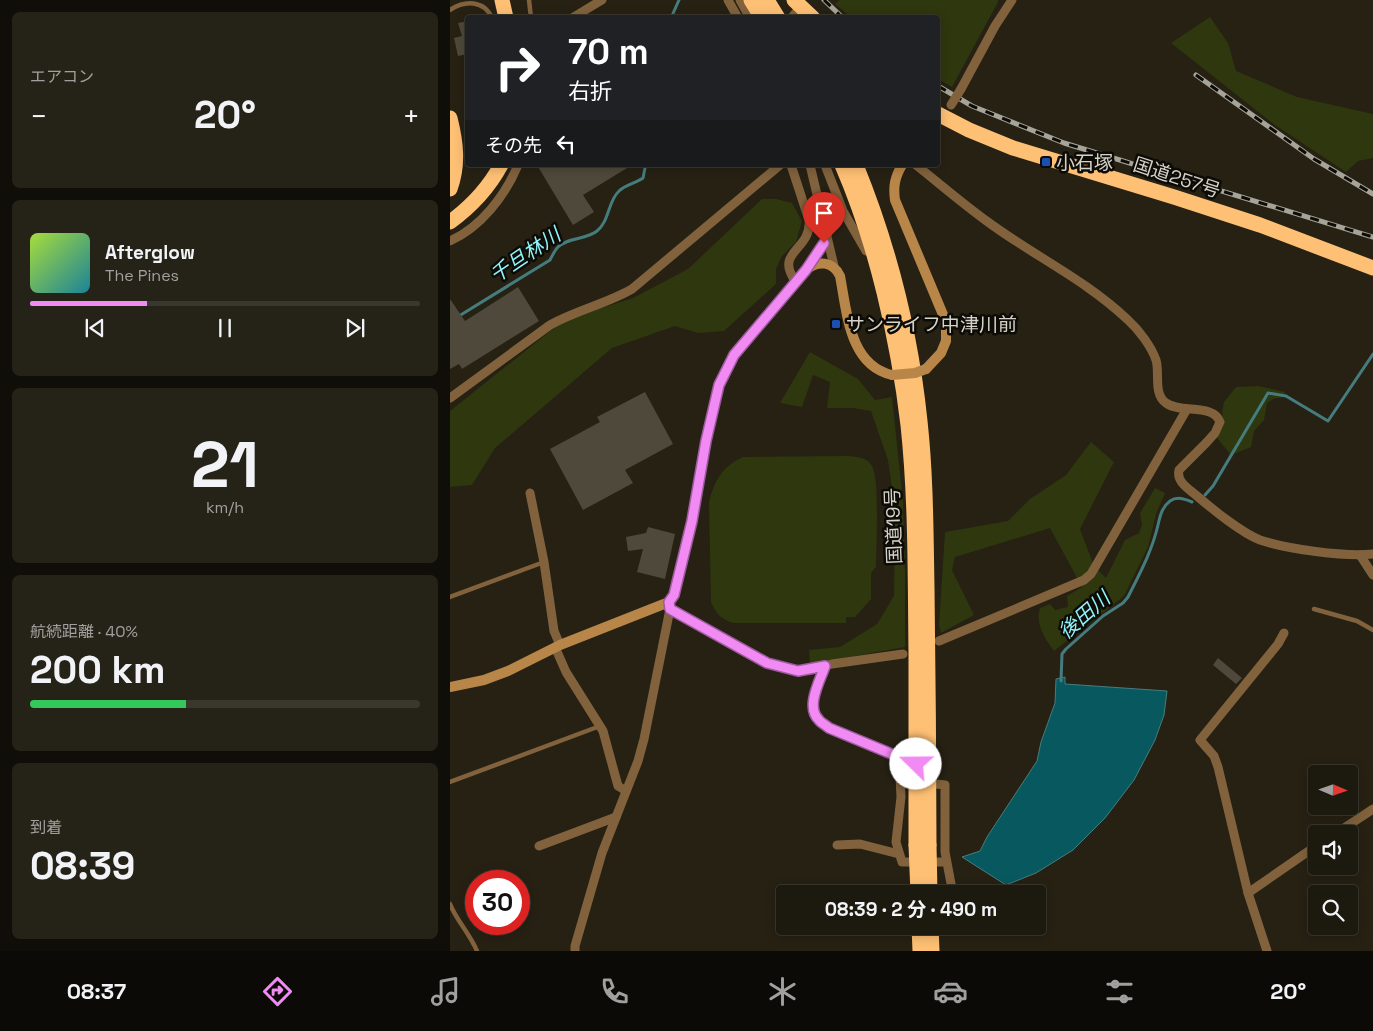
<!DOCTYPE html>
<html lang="ja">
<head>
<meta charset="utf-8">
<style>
  body { margin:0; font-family:"Space Grotesk","Noto Sans JP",sans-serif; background:#252217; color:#f1f3f6; height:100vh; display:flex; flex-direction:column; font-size:19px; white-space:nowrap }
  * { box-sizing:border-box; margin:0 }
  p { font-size:16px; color:#a0a09e }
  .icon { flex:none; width:28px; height:28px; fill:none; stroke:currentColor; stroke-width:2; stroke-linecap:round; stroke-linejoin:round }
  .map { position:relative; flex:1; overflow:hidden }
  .details { display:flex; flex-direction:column; gap:12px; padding:12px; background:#0f0e08; width:450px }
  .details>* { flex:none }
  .hud { position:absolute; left:15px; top:15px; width:475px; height:152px; border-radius:5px; box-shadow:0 2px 12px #0003,0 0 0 1px #3a382e; background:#202124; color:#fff; overflow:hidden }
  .needle { width:32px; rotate:92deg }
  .fabs { position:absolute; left:858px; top:765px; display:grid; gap:10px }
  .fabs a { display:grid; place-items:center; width:50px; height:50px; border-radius:5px; background:#1c190e; box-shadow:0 2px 12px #0003,0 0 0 1px #3a382e; font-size:25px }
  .speed { position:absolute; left:15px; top:870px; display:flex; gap:10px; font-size:25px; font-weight:700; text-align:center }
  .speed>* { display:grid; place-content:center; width:65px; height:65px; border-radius:50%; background:#1c190e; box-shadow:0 2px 12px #0003,0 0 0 1px #3a382e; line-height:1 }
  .speed .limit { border:8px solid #d22; background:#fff; color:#111 }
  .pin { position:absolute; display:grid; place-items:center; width:42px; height:42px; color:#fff; margin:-51px -21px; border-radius:50% 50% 50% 0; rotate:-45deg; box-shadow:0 0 5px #0007 }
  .pin .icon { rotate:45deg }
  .me { position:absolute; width:55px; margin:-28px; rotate:292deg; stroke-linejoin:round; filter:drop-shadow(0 0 4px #0008) }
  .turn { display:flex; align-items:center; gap:18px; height:105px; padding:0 20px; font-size:22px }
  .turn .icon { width:65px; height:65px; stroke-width:2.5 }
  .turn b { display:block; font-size:35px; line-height:42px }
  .then { display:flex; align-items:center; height:48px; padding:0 20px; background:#0003; gap:10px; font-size:19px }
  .big { font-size:38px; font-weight:700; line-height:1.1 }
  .details .tile { flex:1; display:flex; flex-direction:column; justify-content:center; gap:8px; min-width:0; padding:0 18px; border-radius:8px; background:#252217 }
  .details .dial { align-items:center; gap:0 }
  .dial b { font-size:65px; line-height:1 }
  .song { display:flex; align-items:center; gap:15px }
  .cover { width:60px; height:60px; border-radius:8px; background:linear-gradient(135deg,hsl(80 70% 55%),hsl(190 70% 35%)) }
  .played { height:5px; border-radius:2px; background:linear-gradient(90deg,#f28af3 30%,#3a382e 30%) }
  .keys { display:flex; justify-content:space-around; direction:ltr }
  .heat { display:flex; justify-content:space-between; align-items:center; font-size:28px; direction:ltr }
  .charge { height:8px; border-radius:4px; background:linear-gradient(90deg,#34c759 40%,#3a382e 0) }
  .trip { position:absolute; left:326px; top:885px; width:270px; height:50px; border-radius:5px; background:#1c190e; box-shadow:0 2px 12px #0003,0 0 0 1px #3a382e; font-weight:700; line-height:50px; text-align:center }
  .tab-bar { display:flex; height:80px; justify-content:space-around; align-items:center; background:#0b0a06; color:#a0a09e }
  .tab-bar .icon { width:35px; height:35px }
  .tab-bar .selected { color:#f28af3 }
  .tab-bar b { font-size:22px; color:#f1f3f6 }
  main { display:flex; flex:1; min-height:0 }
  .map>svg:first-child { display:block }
  .green { fill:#2f370e }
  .water { fill:#08595f; stroke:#457d7f }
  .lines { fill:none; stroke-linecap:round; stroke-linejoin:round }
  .stream { stroke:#457d7f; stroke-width:3 }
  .building { fill:#4e493a }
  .lane { stroke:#81623d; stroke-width:4.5 }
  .street { stroke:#81623d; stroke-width:9 }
  .secondary { stroke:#b88648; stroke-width:10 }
  .highway { stroke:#fec074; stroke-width:15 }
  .rail-casing { stroke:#a6a399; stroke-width:5 }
  .rail { stroke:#0d0b05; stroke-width:3; stroke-dasharray:9; stroke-linecap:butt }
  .street-bridge { stroke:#81623d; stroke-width:9 }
  .secondary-bridge { stroke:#b88648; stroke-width:10 }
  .highway-bridge { stroke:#fec074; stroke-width:15 }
  .route-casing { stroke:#9d5a9e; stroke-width:12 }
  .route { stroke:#f28af3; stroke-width:9 }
  .transit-dot { fill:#1a4fb4; stroke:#0d0b05; stroke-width:2 }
  .labels { text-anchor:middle; stroke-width:5; stroke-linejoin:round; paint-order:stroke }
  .poi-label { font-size:19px; fill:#d4d2c9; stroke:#0d0b05; text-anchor:start }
  .street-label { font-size:19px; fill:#d4d2c9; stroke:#0d0b05 }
  .water-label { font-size:20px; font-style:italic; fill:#90f3fb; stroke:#0d0b05 }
</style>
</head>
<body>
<main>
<section class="details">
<div class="tile"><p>エアコン</p>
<div class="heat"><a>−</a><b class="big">20°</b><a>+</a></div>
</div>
<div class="tile">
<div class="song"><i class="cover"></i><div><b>Afterglow</b><p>The Pines</p></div></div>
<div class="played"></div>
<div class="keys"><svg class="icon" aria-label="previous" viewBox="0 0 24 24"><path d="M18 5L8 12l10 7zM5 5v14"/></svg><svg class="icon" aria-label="pause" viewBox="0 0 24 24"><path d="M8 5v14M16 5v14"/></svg><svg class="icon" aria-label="next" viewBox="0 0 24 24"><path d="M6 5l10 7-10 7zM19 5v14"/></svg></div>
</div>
<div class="tile dial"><b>21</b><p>km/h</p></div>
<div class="tile"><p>航続距離 · 40%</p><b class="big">200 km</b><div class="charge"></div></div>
<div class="tile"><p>到着</p><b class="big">08:39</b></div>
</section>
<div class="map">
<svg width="923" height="951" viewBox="0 0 923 951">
  <rect width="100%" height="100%" fill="#262113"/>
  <g class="green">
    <polygon points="390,0 548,0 548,2 502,87 488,79 488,18 401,17 385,4"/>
    <polygon points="760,17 778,43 786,71 847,97 923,114 923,158 908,161 896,172 825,125 721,43"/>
    <polygon points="312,199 326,199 342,203 352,221 346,242 332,256 326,269 326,284 274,331 248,333 225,326 162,348 45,448 22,485 0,487 0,411 114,320 183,298 238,269"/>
    <polygon points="360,352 408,379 425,400 442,397 453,503 455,570 455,647 360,664 359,650 390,647 427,624 444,596 445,509 438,460 421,411 403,408 377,408 380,382 363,375 352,407 330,403"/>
    <polygon points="808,386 835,392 833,397 823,399 817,403 814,420 804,431 801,447 781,455 767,438 774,424 772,412 774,402 786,387"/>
    <path d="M641 442 664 462 630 529 644 566 656 578 675 540 689 533 692 525 690 513 705 488 715 493 706 514 698 547 674 596 604 651C594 638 585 623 590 608L600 604 605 610 618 607 617 596 632 587 600 528 505 557 502 570 524 615 491 633 489 625 495 532 558 521 580 499 616 475Z"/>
    <path d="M398 456C407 457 417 457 422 466 430 481 426 547 426 567L421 573V599L405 617H396V623H283C271 619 266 614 261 602L259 502C265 479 272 467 293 457Z"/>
  </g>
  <polygon class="water" points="615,677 615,684 717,691 714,715 705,740 684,780 655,818 623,850 586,873 556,885 512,857 530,851 537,837 587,761 591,742 605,703 606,679"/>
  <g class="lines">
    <g class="stream">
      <polyline points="221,18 229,0"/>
      <path d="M9 316 100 260C102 256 105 250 108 247 118 237 136 240 147 231 159 222 158 201 169 191 175 185 186 183 193 178L195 168 193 165"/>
      <polyline points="755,495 763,486 818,393 836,396 878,421 923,354"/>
      <path d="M611 681 612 654 616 649 653 616 673 603 678 597C690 573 702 551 708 525 710 516 712 507 720 501 727 496 735 499 742 502"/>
    </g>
  </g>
  <g class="building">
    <polygon points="18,21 18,54 8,56 4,38 12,36 8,23"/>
    <polygon points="87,165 182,165 133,195 144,212 123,225"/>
    <polygon points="68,287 89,321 12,369 9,364 0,369 0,299 15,321"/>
    <polygon points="195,392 223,444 175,470 183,483 133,510 100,449 150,422 147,417"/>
    <polygon points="198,527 225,534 215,579 187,572 193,549 178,551 176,537 196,533"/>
    <polygon points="768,658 792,678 786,684 763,665"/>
  </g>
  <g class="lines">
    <g class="lane">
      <polyline points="79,0 81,18"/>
      <path d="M0 10C15 0 34 0 42 18"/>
      <polyline points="0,597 94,562"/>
      <polyline points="864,609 907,621 923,630"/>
      <polyline points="0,782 150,726"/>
      <path d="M0 904C7 921 20 934 27 951"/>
    </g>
    <g class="street">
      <polyline points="278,0 288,18"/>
      <polyline points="290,0 300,18"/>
      <polyline points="122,18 152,0"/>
      <polyline points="344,18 343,16 351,6"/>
      <polyline points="511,89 545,26 562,0"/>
      <path d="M341 165 359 220C362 251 323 251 346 282"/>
      <polyline points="360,165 384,266"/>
      <polyline points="375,165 393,211 416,251"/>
      <path d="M466 165C490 184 513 204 538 222 584 256 636 280 678 320 689 330 701 346 706 360 710 373 703 394 716 403 731 414 763 403 770 422L765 433 756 443 729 470C726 482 739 489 747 496 762 509 792 533 810 540 837 549 894 557 923 554"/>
      <path d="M0 241C31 227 55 196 68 165"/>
      <polyline points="356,269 370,251 377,235"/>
      <path d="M0 398 100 325C127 310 156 304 182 289L330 165"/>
      <polyline points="80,493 94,562 104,631 110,645"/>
      <polyline points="910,555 923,575"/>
      <polyline points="220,609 317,663 348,671 361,670 382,664 453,654"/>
      <polyline points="489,641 634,580 641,574 737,409"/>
      <polyline points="105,647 116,672 153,731 168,786 176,791"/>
      <path d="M375 666C370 681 355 707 369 720 371 723 376 725 379 727L466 764"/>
      <polyline points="449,756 451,797 446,842 452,862 496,862"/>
      <polyline points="479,783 495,785 495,852 503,894"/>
      <polyline points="885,834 923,809"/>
      <polyline points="387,845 410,844 449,854"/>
      <polyline points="89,846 166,817"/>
      <polyline points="798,893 866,846"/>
      <polyline points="125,951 125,946 152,853 188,761 194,739 220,609 219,602"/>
      <polyline points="817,951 798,893 768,767 764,756 750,740 828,644 834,633"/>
    </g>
    <g class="secondary">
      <path d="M452 165C445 177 443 186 445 200L494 317 496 328V341L491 353 476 369"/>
      <path d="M0 687 34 680 58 671 110 645 219 602 224 595 242 521 256 441 269 385 284 355 356 270C368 260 383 261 390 276 397 312 399 365 442 375"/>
    </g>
    <g class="highway">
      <polyline points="52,0 56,18"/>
      <polyline points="301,0 312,18"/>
      <polyline points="317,0 328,18"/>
      <polyline points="344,0 363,18"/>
      <polyline points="488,114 519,130 563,148 724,197 810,225 923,268"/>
      <path d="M0 118C6 142 9 164 0 189"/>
      <path d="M392 165C426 243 448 340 458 425 466 500 465 576 466 652 466 716 466 781 466 845"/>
      <path d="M406 165C439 246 461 334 470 421 476 476 476 532 477 588 478 674 479 759 479 845"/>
      <path d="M0 222C22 206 38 189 51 165"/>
      <polyline points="469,926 470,951"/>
      <polyline points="481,926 482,951"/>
    </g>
    <defs>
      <g id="rail">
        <polyline points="374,0 393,18"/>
        <polyline points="746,75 864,159 923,194"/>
        <polyline points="488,86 522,106 614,143 923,237"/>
      </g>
    </defs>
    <use href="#rail" class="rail-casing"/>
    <use href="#rail" class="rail"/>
    <polyline class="street-bridge" points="501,105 511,89"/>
    <polyline class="secondary-bridge" points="442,375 465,373 476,369"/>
    <g class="highway-bridge">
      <polyline points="466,845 468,894"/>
      <polyline points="479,845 480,894"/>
    </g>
  </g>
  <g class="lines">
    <defs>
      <path id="route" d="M374 243 356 270 284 355 269 385 256 441 242 521 224 595 219 602 220 609 317 663 348 671 375 666C370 681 355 707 369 720 371 723 376 725 379 728L466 764"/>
    </defs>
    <use href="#route" class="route-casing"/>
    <use href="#route" class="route"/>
  </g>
  <g class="transit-dot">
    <rect x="591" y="157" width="10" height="10" rx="2.5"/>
    <rect x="381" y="319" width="10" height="10" rx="2.5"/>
  </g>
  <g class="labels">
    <g class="poi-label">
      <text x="606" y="169">小石塚</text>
      <text x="396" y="331">サンライフ中津川前</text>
    </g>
    <g class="street-label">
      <text transform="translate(727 177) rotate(18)" y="7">国道257号</text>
      <text transform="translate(443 526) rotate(-92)" y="7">国道19号</text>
    </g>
    <g class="water-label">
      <text transform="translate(75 255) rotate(-34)" y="7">千旦林川</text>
      <text transform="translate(634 615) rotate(-41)" y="7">後田川</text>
    </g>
  </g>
</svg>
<div class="fabs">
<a><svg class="needle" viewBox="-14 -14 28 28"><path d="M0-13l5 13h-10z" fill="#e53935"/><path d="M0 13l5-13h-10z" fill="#a0a09e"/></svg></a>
<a><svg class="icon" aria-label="sound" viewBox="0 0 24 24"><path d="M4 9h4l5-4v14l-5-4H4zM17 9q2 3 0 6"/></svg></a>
<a><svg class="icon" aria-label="search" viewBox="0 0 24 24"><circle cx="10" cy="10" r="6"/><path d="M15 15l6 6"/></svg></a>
</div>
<div class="speed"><div class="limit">30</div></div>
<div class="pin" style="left:374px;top:243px;background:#d93025"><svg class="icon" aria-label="arrive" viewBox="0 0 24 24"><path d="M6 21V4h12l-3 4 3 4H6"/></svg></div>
<svg class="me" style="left:466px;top:764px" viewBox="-20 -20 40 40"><circle r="19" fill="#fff"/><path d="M0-13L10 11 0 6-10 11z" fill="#f28af3"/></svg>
<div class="trip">08:39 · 2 分 · 490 m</div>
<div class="hud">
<div class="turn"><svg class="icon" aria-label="right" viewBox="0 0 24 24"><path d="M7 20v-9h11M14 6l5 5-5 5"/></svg><div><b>70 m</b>右折</div></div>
<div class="then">その先<svg class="icon" aria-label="left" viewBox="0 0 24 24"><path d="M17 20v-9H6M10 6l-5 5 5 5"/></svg></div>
</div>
</div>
</main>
<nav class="tab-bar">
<b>08:37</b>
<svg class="icon selected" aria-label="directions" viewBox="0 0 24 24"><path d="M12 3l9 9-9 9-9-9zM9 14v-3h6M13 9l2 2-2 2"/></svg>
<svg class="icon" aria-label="music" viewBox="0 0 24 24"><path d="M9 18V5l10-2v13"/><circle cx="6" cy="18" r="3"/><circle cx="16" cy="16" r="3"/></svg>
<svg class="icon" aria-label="phone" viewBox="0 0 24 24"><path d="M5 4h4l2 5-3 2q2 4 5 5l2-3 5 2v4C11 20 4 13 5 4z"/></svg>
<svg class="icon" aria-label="climate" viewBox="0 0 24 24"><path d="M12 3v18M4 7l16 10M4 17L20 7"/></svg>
<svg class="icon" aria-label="car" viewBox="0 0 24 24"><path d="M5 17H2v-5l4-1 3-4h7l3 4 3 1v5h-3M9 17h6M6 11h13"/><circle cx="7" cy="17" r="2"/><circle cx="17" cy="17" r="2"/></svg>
<svg class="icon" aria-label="filters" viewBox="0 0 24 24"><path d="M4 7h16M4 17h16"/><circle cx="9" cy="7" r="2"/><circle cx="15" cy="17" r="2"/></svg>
<b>20°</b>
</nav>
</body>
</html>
